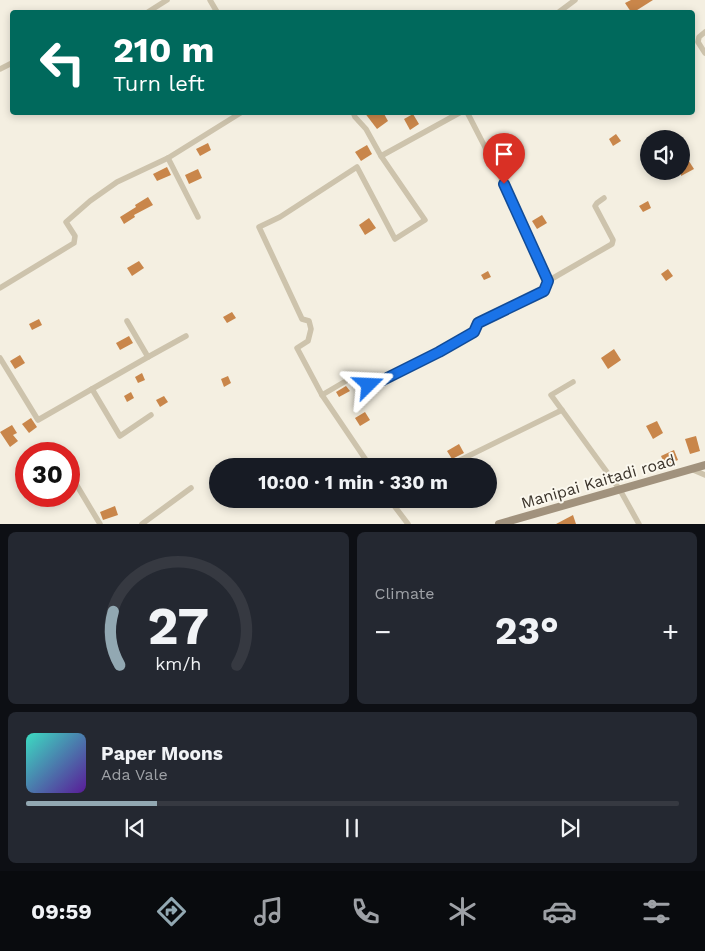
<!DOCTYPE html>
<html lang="en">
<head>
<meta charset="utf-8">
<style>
  body { margin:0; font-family:"Work Sans",sans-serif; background:#242831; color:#f1f3f6; height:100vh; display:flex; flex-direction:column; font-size:19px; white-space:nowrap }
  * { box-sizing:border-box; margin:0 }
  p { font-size:16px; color:#9ea1a6 }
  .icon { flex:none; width:28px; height:28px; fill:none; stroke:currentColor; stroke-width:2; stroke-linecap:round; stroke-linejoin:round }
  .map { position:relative; height:524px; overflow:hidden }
  .side { display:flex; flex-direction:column; gap:8px; padding:8px; background:#0d0f14; flex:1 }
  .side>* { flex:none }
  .top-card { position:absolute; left:10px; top:10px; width:685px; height:105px; border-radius:5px; box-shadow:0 2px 8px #0003; background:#00695c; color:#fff; overflow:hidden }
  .fabs { position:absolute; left:640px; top:130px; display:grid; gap:10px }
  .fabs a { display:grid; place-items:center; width:50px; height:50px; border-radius:50%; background:#171b24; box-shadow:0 2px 8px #0003; font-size:25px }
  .speed { position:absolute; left:15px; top:442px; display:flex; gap:10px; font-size:25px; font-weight:700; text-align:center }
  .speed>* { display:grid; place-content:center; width:65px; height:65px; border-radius:50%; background:#171b24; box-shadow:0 2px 8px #0003; line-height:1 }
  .speed .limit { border:8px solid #d22; background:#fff; color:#111 }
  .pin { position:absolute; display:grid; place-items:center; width:42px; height:42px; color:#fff; margin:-51px -21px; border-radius:50% 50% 50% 0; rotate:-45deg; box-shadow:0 0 5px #0007 }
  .pin .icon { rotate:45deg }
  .me { position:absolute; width:55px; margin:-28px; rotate:69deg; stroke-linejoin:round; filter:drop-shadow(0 0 4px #0008) }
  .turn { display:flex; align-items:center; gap:18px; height:105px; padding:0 20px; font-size:22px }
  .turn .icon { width:65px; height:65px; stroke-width:2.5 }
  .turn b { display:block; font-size:35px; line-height:42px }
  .big { font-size:38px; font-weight:700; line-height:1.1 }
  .side .widget { flex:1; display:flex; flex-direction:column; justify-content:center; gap:8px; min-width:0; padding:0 18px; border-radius:8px; background:#242831 }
  .side .dial { align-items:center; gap:0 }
  .dial svg { height:130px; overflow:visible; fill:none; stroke:#363941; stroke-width:7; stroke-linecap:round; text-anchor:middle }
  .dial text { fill:#f1f3f6; stroke:none }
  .song { display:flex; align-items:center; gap:15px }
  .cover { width:60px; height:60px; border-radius:8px; background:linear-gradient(135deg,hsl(170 70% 55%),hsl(270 70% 35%)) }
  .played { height:5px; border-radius:2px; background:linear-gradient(90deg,#92a8b2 20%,#363941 20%) }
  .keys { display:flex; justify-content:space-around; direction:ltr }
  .heat { display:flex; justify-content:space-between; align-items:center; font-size:28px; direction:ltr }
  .side .tiles { flex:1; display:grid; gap:8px; grid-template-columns:1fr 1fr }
  .widget:last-child { grid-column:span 2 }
  .trip { position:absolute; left:209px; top:458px; width:288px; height:50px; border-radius:25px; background:#171b24; box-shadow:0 2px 8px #0003; font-weight:700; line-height:50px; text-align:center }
  .tabs { display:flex; height:80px; justify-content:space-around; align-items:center; background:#090b0e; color:#9ea1a6 }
  .tabs .icon { width:35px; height:35px }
  .tabs .selected { color:#92a8b2 }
  .tabs b { font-size:22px; color:#f1f3f6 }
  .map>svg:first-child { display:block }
  .building { fill:#c9864a }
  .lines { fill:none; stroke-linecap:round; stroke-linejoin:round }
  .minor { stroke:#cdc3ac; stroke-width:5.5 }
  .secondary { stroke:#a1927d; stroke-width:8 }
  .route-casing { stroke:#114b97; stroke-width:12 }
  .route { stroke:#1a73e8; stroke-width:9 }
  .labels { text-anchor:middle; stroke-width:4; stroke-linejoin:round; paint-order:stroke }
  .street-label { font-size:16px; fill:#3b342b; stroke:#fbf8ee }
</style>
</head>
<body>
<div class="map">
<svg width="705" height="524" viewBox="0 0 705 524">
  <rect width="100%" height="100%" fill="#f4efe1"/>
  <g class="building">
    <polygon points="631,0 653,0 634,12 631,12 625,3"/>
    <polygon points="364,112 383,112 388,121 377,129"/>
    <polygon points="413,114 419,124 410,130 404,119"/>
    <polygon points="616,134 621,141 613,146 609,139"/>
    <polygon points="208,143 211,150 200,156 196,149"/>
    <polygon points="367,145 372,154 361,161 355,152"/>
    <polygon points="687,158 694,169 681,176 681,161"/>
    <polygon points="511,164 515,171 506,177 502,169"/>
    <polygon points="167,167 171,175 157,181 153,174"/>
    <polygon points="198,169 202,178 189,184 185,175"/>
    <polygon points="148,197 153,205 134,215 135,217 124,224 120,217 136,207 135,205"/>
    <polygon points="648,201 651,208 643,212 639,206"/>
    <polygon points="542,215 547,223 537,229 532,221"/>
    <polygon points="369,218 376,228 365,235 359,225"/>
    <polygon points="139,261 144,268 132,276 127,268"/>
    <polygon points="668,269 673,276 666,281 661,274"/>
    <polygon points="488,271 491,277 484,280 481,275"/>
    <polygon points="232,312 236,318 227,323 223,317"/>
    <polygon points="39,319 42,325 32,330 29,324"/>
    <polygon points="129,336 133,343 120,350 116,343"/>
    <polygon points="614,349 621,360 608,369 601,358"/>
    <polygon points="20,355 25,363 15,369 10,361"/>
    <polygon points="142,373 145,380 138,383 135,377"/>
    <polygon points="228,376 231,383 224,387 221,379"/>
    <polygon points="346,386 350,391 339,397 336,392"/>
    <polygon points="131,392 134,398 127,402 124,396"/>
    <polygon points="164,396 168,402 160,407 156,400"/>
    <polygon points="365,412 370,420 360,426 355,418"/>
    <polygon points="31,418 37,427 29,433 22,424"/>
    <polygon points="657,421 663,433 653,439 646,426"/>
    <polygon points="12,425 17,433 13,435 18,441 10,447 0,432"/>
    <polygon points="696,436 700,451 690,454 685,439"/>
    <polygon points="459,444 464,453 452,459 447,451"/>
    <polygon points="674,450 678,460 665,465 661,456"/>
    <polygon points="115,506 118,515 103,520 100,512"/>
    <polygon points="573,515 576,524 556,524"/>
  </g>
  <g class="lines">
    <g class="minor">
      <polyline points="210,0 217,12"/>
      <polyline points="148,12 167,0"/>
      <polyline points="559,12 575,0"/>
      <polyline points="705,32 699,37 698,42 705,53"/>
      <polyline points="0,69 12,63"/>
      <polyline points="353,112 355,117 366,129 381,156 425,220 395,239 357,167 280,217 259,227 302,319 309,321 311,329 308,341 297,348 322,395 370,466"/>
      <polyline points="381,156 461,112"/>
      <polyline points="168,158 198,217"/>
      <polyline points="548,281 612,244 613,240 595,206 597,203 604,198"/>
      <polyline points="0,288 74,243 75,236 66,222 90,201 117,182 168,158 242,112"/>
      <polyline points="148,357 186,336"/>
      <polyline points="0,358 38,420 92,389 120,436 151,415"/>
      <polyline points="573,382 551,395 620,490 639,524"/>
      <polyline points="92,389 148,357 127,321"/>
      <polyline points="322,395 356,375 369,385 375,384 439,352 474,332 478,323 544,291 548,281 504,184 467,112"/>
      <polyline points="448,466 562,410"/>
      <polyline points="691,469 705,475"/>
      <polyline points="70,474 100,524"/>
      <polyline points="389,499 408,524"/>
      <polyline points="142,524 191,488"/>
    </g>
    <polyline class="secondary" points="499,524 705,465"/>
  </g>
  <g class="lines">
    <defs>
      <polyline id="route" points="369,385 375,384 439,352 474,332 478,323 544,291 548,281 504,184"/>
    </defs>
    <use href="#route" class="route-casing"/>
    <use href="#route" class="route"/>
  </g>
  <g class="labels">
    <g class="street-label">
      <text transform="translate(598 481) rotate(-16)" y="6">Manipai Kaitadi road</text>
    </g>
  </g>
</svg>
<div class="fabs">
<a><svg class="icon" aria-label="sound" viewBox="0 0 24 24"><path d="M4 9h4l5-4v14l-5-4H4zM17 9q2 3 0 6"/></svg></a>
</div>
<div class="speed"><div class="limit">30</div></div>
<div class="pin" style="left:504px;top:184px;background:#d93025"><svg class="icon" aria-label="arrive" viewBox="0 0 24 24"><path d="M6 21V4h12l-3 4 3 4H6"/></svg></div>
<svg class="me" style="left:369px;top:385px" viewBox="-20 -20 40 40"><path d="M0-17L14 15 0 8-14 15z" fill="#1a73e8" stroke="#fff" stroke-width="4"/></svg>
<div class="trip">10:00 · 1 min · 330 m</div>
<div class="top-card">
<div class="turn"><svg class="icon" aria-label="left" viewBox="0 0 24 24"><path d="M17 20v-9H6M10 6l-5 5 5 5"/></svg><div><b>210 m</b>Turn left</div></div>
</div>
</div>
<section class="side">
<div class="tiles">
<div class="widget dial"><svg viewBox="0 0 100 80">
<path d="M14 69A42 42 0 1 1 86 69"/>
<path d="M14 69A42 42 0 0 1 10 36" stroke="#92a8b2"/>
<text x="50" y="56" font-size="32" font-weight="700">27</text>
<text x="50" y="72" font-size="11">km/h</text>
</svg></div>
<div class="widget"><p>Climate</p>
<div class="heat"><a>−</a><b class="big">23°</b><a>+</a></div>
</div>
<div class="widget">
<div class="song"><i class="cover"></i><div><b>Paper Moons</b><p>Ada Vale</p></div></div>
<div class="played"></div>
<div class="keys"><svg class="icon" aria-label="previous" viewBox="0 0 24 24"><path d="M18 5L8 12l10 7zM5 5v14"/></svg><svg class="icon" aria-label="pause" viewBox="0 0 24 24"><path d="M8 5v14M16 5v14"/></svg><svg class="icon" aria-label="next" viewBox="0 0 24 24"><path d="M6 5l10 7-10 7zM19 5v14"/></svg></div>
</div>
</div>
</section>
<nav class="tabs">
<b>09:59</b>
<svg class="icon selected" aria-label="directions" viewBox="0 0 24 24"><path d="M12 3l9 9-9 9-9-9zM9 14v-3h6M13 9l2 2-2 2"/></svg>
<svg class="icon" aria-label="music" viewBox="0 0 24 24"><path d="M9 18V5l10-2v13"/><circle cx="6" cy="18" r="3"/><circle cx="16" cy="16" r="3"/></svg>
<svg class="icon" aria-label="phone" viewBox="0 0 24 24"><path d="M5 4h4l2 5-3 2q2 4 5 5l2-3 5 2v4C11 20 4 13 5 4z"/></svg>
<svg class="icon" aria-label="climate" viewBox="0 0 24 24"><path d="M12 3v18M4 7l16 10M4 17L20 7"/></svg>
<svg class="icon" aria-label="car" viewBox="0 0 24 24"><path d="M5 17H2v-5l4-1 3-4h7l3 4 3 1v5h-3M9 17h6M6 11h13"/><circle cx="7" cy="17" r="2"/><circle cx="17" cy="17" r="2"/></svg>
<svg class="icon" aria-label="filters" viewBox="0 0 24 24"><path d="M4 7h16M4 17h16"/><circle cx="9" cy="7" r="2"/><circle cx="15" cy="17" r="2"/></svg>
</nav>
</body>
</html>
